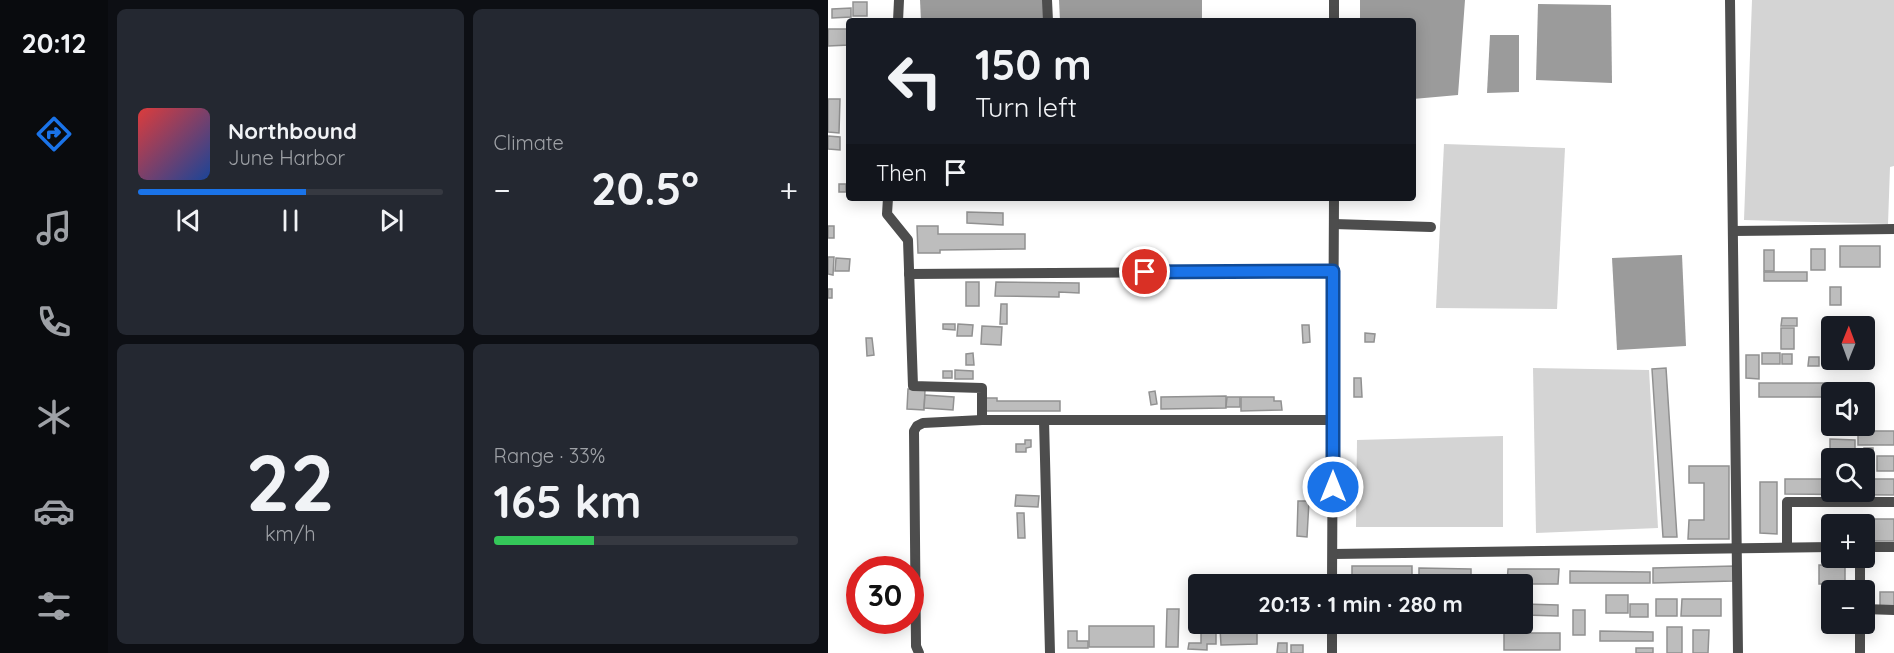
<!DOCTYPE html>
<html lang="en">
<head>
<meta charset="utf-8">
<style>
  body { margin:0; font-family:Quicksand,sans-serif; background:#242831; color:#f1f3f6; height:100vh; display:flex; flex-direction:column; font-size:22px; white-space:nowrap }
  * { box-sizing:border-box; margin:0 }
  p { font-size:20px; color:#9ea1a6 }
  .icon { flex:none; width:33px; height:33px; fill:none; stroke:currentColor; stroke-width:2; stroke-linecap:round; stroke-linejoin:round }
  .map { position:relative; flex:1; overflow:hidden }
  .details { display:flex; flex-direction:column; gap:9px; padding:9px; background:#0d0f14; width:720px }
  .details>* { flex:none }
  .top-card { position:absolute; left:18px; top:18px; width:570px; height:183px; border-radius:6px; box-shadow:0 3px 15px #0003; background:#171b24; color:#f1f3f6; overflow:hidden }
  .needle { width:39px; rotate:1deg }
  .controls { position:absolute; left:993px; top:316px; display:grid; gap:12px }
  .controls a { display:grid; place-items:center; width:54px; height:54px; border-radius:6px; background:#171b24; box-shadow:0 3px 15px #0003; font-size:30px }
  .speed { position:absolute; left:18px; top:556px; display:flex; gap:12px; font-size:30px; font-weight:700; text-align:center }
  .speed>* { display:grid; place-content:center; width:78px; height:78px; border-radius:50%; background:#171b24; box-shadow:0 3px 15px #0003; line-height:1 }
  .speed .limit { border:9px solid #d22; background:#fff; color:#111 }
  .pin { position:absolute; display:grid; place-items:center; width:51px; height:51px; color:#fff; margin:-26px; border:3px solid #fff; border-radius:50%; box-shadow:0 2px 6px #0007 }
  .me { position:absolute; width:66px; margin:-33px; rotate:0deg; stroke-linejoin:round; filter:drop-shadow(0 0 4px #0008) }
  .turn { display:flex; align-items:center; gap:21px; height:126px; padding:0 30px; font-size:27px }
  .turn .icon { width:78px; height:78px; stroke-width:2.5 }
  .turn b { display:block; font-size:42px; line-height:51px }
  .then { display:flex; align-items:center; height:57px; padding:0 30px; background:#0003; gap:12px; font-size:22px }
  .big { font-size:45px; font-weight:700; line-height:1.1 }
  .details .tile { flex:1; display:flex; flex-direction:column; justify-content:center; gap:9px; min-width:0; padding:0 21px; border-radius:9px; background:#242831 }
  .details .dial { align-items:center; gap:0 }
  .dial b { font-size:78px; line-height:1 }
  .song { display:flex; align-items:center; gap:18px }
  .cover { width:72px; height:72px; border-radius:9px; background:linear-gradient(135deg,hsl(0 70% 55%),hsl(220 70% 35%)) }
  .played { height:6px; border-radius:3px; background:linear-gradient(90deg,#1a73e8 55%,#363941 55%) }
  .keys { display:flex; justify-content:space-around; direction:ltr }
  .heat { display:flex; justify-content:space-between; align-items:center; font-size:33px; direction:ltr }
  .charge { height:9px; border-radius:4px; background:linear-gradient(90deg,#34c759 33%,#363941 0) }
  .details .tiles { flex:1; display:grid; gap:9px; grid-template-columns:repeat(2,1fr) }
  .trip { position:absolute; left:360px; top:574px; width:345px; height:60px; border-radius:6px; background:#171b24; box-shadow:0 3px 15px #0003; font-weight:700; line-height:60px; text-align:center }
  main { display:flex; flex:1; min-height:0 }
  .tabs { display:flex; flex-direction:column; width:108px; justify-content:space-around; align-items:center; background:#090b0e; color:#9ea1a6 }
  .tabs .icon { width:42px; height:42px }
  .tabs .selected { color:#1a73e8 }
  .tabs b { font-size:27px; color:#f1f3f6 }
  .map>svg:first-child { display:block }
  .green { fill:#d4d4d4 }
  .water { fill:#9b9b9b }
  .building { fill:#bdbdbd; stroke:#919191; stroke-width:1.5 }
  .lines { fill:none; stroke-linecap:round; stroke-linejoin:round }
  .minor { stroke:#4d4d4d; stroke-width:10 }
  .route-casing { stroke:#114b97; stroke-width:15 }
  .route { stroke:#1a73e8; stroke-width:10 }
</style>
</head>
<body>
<main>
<nav class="tabs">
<b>20:12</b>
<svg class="icon selected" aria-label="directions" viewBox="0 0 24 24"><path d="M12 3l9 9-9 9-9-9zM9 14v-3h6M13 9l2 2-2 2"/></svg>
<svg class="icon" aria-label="music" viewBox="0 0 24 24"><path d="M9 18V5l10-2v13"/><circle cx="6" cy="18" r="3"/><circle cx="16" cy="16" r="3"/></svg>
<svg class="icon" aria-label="phone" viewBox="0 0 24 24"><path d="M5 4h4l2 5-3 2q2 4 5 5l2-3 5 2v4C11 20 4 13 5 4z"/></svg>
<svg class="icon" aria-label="climate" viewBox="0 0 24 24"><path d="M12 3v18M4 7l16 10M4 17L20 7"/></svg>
<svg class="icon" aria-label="car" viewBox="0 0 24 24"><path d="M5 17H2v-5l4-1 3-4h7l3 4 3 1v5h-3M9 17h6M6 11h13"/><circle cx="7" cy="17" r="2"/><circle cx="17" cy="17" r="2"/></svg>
<svg class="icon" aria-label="filters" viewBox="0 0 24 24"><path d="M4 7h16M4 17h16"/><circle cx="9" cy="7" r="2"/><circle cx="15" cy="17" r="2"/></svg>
</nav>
<section class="details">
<div class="tiles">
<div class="tile">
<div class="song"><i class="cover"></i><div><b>Northbound</b><p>June Harbor</p></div></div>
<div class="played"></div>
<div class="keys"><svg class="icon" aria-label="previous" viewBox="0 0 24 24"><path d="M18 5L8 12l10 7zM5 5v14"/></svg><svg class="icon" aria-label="pause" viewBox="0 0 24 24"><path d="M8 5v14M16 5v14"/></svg><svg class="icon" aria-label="next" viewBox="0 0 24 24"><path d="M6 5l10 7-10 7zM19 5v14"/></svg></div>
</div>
<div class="tile"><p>Climate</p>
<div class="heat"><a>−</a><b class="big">20.5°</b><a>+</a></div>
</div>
<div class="tile dial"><b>22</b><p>km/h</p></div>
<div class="tile"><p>Range · 33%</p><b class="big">165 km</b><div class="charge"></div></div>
</div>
</section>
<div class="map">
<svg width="1066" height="653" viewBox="0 0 1066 653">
  <rect width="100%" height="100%" fill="#fff"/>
  <g class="green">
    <polygon points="924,0 1066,0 1066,166 1062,167 1060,224 916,220"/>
    <polygon points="616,144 737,148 729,309 608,308"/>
    <polygon points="705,368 821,370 830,528 708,533"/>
    <polygon points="675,436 675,527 528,527 529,440"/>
  </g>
  <g class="water">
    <polygon points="92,0 216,0 217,21 93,21"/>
    <polygon points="231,0 374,0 374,21 232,21"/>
    <polygon points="532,0 637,0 630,95 585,99 585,21 532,21"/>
    <polygon points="710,4 783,5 784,83 708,80"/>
    <polygon points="662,35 691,35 691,92 659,93"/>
    <polygon points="854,255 858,346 789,350 784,258"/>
  </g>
  <g class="building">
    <rect x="25" y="2" width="14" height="14"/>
    <polygon points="23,8 23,17 4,18 4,9"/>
    <polygon points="0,29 21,29 21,45 0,46"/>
    <polygon points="0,99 12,99 11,133 0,132"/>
    <polygon points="0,136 12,137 12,150 0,149"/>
    <rect x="11" y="184" width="7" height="8"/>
    <polygon points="139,212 175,213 175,225 139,223"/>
    <rect x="0" y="226" width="6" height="12"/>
    <polygon points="89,226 110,226 110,234 197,234 197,249 112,250 112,253 90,253"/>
    <rect x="1012" y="246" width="40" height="21"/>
    <rect x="983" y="249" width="14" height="21"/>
    <rect x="936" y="250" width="10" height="21"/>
    <polygon points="0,257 6,257 5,275 0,274"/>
    <polygon points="8,258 22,259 21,271 7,271"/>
    <rect x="936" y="272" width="43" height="9"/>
    <rect x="138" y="282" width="13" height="24"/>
    <polygon points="168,282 251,283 251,293 231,292 231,297 167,296"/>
    <rect x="1002" y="287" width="11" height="18"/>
    <rect x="0" y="289" width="4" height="9"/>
    <polygon points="173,304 179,304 179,324 172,324"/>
    <polygon points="954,318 969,318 969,326 953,326"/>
    <polygon points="115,324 127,324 127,330 115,329"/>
    <polygon points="130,324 145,325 144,336 129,336"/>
    <polygon points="474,325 481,325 482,342 475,343"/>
    <polygon points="154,326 174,327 173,345 153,344"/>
    <rect x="953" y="328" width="13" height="21"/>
    <polygon points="537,333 547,334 546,342 537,342"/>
    <polygon points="38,338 44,338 46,355 39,356"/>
    <polygon points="145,353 146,365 138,365 138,354"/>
    <rect x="934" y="353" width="18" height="11"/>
    <rect x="954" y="354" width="10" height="10"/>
    <polygon points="918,355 931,355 931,379 918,378"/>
    <polygon points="981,357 991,357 991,366 980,366"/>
    <polygon points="838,368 849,537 835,537 824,369"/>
    <polygon points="127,370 145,371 145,379 127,379"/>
    <rect x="115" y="371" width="9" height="7"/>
    <polygon points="526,378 533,378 534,397 526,397"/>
    <polygon points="931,383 1013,383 1013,393 1004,393 1004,397 931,397"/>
    <polygon points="80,389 97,390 96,410 79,409"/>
    <polygon points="327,391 329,404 323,405 321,392"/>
    <polygon points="97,395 126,397 125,410 96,408"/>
    <polygon points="398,396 398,408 333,409 333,397"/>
    <polygon points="399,397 412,397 412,407 398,407"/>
    <polygon points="413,397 446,397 446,401 453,401 454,410 413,411"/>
    <polygon points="158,398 169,398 169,401 232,401 232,411 158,411"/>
    <rect x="1030" y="431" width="36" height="14"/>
    <polygon points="1002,439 1027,440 1027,456 1002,456"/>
    <polygon points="197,440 203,440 203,447 198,448 198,452 188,452 188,444 197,444"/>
    <rect x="1036" y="448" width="9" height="12"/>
    <rect x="1049" y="456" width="17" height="15"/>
    <polygon points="861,466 901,466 901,539 860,539 861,520 876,520 876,483 861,483"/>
    <polygon points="957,479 1004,479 1004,492 1036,492 1036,479 1066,479 1066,495 957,494"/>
    <polygon points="932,482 949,482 949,534 932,533"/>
    <polygon points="188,495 211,496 210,507 187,506"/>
    <polygon points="470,501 481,501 479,537 469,536"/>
    <polygon points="189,513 196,513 197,538 190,538"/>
    <rect x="1038" y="519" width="28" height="22"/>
    <polygon points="991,565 1017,566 1017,584 991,584"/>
    <rect x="524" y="566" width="60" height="15"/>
    <polygon points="906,566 906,581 825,583 825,568"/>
    <polygon points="591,568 643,569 643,585 591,585"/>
    <polygon points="680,569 731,569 730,584 679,584"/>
    <polygon points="742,571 822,572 822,583 742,583"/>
    <rect x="1052" y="592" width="14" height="14"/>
    <rect x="778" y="595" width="22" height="18"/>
    <rect x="828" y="599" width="21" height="17"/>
    <polygon points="854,599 893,599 893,616 853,616"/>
    <polygon points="694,604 730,605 730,616 694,615"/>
    <rect x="802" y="604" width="18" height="13"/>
    <polygon points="339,609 351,609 350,647 338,647"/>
    <rect x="745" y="610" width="12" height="25"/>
    <rect x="261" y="626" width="65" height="21"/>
    <polygon points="429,627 429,644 393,645 392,628"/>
    <rect x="839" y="627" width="15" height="26"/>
    <polygon points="365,628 388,629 388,644 379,644 379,650 360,649 361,643 373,643 373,631 365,631"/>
    <polygon points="865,630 881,630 880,653 865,653"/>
    <polygon points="240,631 249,631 249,641 260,641 260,648 240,648"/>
    <polygon points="772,631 825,632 825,641 772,641"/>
    <rect x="676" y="633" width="56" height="17"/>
    <polygon points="450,643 459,643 459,653 449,653"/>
    <rect x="463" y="645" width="12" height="8"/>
    <rect x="808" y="648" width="17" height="5"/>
  </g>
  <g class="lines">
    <g class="minor">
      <polyline points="219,0 220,21"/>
      <polyline points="902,0 910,653"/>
      <polyline points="70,21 71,0"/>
      <polyline points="506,21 506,0"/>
      <polyline points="60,198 59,214 80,240 85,386 154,388 154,420 505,420"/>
      <polyline points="506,224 603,227"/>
      <polyline points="905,231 1066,229"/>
      <polyline points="81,274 505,271"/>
      <polyline points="216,420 222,653"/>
      <polyline points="959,547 959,502 1066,502"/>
      <polyline points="1036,547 1066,547"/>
      <polyline points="505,554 1004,547"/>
      <polyline points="504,585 506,198"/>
      <polyline points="1032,591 1032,558"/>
      <polyline points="1036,609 1066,610"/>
      <polyline points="91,653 88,646 86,431 89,426 95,423 154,420"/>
      <polyline points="504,653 504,624"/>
      <polyline points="1032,653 1032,624"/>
    </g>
  </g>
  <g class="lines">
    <defs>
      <polyline id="route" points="317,272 505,271 505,487"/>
    </defs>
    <use href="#route" class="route-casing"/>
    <use href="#route" class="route"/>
  </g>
</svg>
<div class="controls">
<a><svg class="needle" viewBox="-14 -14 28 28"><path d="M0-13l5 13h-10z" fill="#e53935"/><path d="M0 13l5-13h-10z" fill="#9ea1a6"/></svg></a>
<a><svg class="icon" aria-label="sound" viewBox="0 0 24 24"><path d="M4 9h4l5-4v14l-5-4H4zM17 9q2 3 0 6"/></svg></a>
<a><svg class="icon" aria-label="search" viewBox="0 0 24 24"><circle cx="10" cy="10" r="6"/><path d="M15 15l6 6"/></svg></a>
<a>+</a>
<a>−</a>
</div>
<div class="speed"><div class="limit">30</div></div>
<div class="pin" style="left:317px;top:272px;background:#d93025"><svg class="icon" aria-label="arrive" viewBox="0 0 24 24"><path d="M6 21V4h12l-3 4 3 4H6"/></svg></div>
<svg class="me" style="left:505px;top:487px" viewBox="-20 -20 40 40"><circle r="17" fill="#1a73e8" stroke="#fff" stroke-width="3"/><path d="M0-11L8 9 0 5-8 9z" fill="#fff"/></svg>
<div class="trip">20:13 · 1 min · 280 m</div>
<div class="top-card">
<div class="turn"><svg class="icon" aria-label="left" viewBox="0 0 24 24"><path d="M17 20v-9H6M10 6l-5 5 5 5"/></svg><div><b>150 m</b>Turn left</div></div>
<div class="then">Then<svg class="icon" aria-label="arrive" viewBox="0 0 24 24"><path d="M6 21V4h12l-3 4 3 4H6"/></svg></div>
</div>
</div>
</main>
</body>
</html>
